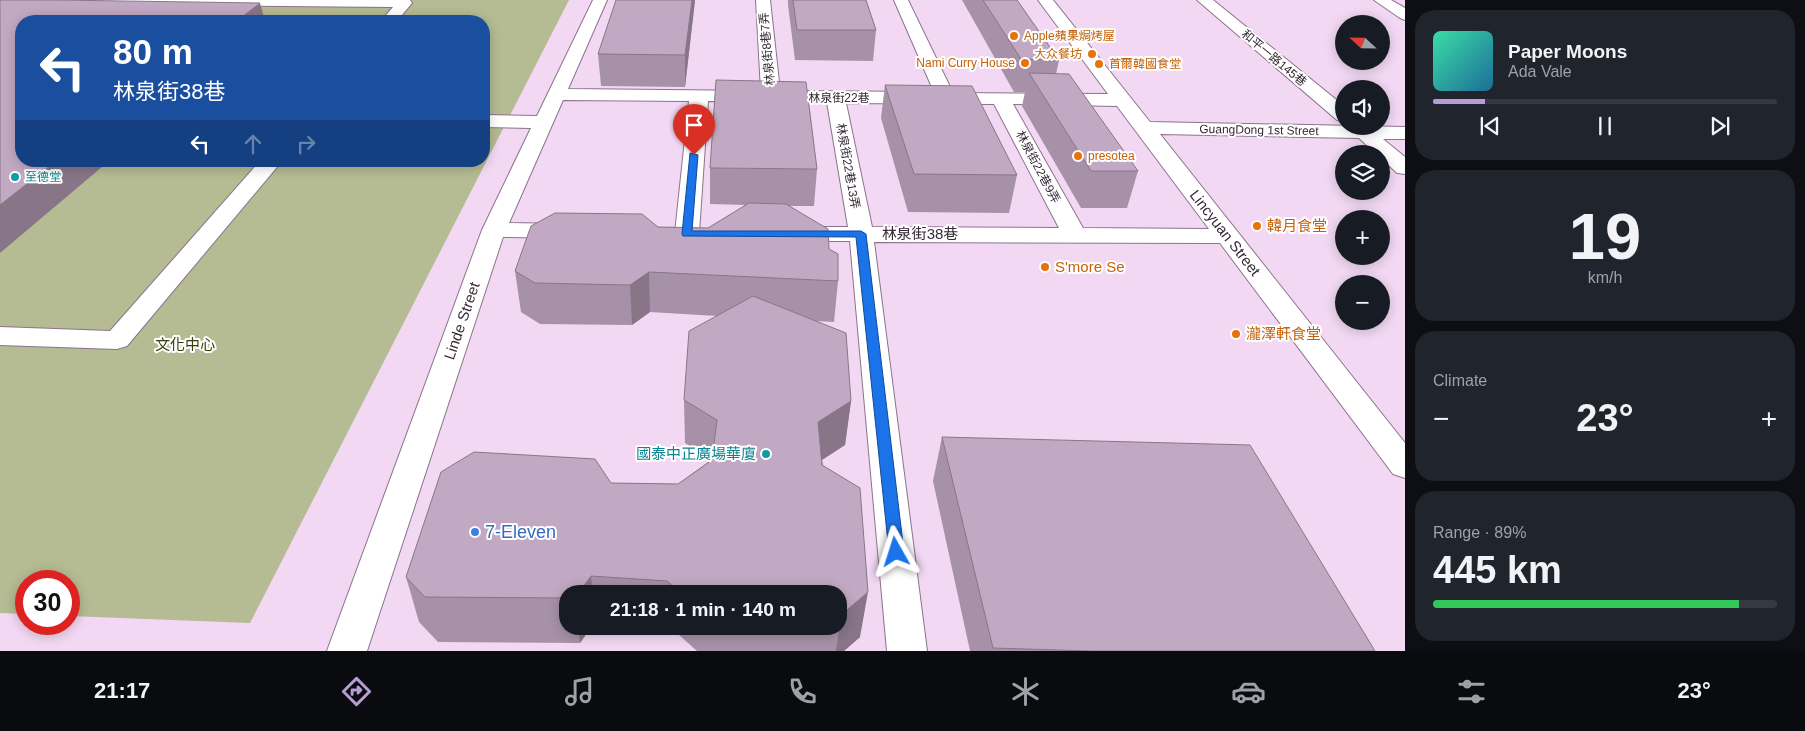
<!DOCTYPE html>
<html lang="en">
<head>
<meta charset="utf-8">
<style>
  body { margin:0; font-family:Helvetica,"Noto Sans TC",sans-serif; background:#20242c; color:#f1f3f6; height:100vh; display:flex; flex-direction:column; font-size:19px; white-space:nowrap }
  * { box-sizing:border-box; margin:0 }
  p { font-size:16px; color:#9ea1a6 }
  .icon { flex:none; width:28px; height:28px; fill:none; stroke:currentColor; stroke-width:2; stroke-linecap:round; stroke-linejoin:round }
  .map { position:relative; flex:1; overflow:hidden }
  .panel { display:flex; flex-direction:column; gap:10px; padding:10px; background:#0d0f14; width:400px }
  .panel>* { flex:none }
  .guide { position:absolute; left:15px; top:15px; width:475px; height:152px; border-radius:20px; box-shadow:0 2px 12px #0003; background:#1a4fa0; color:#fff; overflow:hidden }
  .needle { width:32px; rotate:292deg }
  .buttons { position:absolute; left:1335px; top:15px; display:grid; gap:10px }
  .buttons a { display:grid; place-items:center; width:55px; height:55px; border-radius:50%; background:#171b24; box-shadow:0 2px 12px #0003; font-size:25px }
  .speed { position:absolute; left:15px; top:570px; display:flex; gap:10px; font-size:25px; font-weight:700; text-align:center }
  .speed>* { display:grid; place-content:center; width:65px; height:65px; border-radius:50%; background:#171b24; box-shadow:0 2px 12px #0003; line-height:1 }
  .speed .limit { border:8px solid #d22; background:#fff; color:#111 }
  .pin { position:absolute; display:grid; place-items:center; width:42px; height:42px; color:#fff; margin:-51px -21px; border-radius:50% 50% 50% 0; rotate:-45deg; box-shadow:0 0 5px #0007 }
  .pin .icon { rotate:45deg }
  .me { position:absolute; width:55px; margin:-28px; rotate:354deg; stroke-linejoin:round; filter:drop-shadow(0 0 4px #0008) }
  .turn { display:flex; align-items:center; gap:18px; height:105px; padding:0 15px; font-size:22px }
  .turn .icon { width:65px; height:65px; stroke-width:2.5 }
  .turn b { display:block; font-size:35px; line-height:42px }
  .lanes { display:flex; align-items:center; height:48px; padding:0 15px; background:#0003; justify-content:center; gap:25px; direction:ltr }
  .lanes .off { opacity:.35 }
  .big { font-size:38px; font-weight:700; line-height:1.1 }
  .panel .widget { flex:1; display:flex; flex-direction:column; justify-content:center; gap:8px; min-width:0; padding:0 18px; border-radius:20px; background:#20242c }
  .panel .dial { align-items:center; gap:0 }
  .dial b { font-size:65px; line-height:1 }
  .song { display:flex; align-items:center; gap:15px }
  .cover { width:60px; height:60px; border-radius:8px; background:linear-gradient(135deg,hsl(160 70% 55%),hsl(200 70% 35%)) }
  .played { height:5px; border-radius:2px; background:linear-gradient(90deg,#b69ed4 15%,#363941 15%) }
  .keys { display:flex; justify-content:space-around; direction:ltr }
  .heat { display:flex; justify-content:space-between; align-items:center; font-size:28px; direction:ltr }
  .charge { height:8px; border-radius:4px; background:linear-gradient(90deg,#34c759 89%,#363941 0) }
  .trip { position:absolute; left:559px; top:585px; width:288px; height:50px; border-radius:20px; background:#171b24; box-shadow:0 2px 12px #0003; font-weight:700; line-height:50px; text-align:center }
  .dock { display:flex; height:80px; justify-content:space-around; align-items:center; background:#090b0e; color:#9ea1a6 }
  .dock .icon { width:35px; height:35px }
  .dock .selected { color:#b69ed4 }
  .dock b { font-size:22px; color:#f1f3f6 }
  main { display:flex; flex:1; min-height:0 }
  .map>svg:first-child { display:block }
  .green { fill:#b5bb93; fill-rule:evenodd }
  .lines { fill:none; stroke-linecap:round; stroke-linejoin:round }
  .minor-casing { stroke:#8b738c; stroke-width:2 }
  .minor { fill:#fff; fill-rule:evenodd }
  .wall { fill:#a791a8 }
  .shaded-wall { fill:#887688 }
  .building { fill:#c2a9c3; stroke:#887688 }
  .route { fill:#1a73e8; stroke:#114b97 }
  .food-dot { fill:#e8710a; stroke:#fff; stroke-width:2 }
  .culture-dot { fill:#0f9aa8; stroke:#fff; stroke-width:2 }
  .shop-dot { fill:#3f7fe0; stroke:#fff; stroke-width:2 }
  .labels { text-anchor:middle; stroke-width:4; stroke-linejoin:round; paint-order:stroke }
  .far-food-label { font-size:12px; fill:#c56008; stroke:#fff; text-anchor:start }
  .far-street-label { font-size:12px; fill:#352a35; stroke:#fff }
  .far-culture-label { font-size:12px; fill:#0d838f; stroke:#fff; text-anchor:start }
  .food-label { font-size:15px; fill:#c56008; stroke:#fff; text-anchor:start }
  .street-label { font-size:15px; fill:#352a35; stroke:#fff }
  .park-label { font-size:15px; fill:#393e0c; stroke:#fff }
  .culture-label { font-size:15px; fill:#0d838f; stroke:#fff; text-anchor:end }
  .near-shop-label { font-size:18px; fill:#366cbe; stroke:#fff; text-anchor:start }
</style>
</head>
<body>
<main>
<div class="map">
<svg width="1405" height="651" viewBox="0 0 1405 651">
  <rect width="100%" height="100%" fill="#f2d8f3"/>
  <path class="green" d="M0 0H569L250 623 69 616V581H26V614L0 613ZM21 21H484V161H21Z"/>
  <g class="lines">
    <defs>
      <g id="minor">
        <polygon points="62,0 410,0 412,3 397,21 381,21 393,7 69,4 64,3"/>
        <path d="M593 0H607L568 89 761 91 756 0H770L780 91 934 92 894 0H908L953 93 1108 94 1038 0H1053L1150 122 1405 127V139H1383L1405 157V174L1397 173 1381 158V154H1376L1359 138 1160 134 1405 443V478L1393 474 1220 243 874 242 927 651H887L850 241H791L783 239 779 234 783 229 791 227H848L827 102 708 101 699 233 695 238 687 240 679 238 675 233 689 101 563 100 509 223 565 224 573 226 577 231 573 236 565 238 503 237 367 651H327L482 230 531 128 484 127V115L537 116ZM846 103 994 104 1059 228 872 227ZM1013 104 1117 106 1209 229 1083 228Z"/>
        <polygon points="1197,0 1213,0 1344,106 1344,122 1337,120"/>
        <polygon points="1374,0 1391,0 1405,8 1405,20 1400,18"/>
        <polygon points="260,161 282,161 127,346 117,349 0,345 0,327 110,331"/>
      </g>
    </defs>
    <use href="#minor" class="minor-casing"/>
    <use href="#minor" class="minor"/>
  </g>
  <g class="wall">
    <polygon points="695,0 685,87 601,86 598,54"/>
    <polygon points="788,0 866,0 876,30 873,61 795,60 788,5"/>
    <polygon points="962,0 1017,0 1059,60 1056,74 1138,171 1127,208 1081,208 1022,106 1025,92 1014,92"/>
    <polygon points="885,85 1017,175 1009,213 908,212 881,118"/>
    <polygon points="710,168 817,169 814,206 789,206 829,249 838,281 834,322 815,321 851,401 845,445 822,460 860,637 844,651 697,651 669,626 838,626 838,594 568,594 568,626 592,626 580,643 438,642 419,622 406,577 611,483 678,484 711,460 685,443 684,400 717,316 650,312 632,325 540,324 521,312 515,271 658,227 708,228 746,205 710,204"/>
    <polygon points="942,437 1375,651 970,651 933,481"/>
  </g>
  <g class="shaded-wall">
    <polygon points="692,0 695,0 685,87 685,55"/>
    <polygon points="260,3 265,21 237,21"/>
    <polygon points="56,161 109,161 0,253 0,205"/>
    <polygon points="649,272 650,312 632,325 630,285"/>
    <polygon points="851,401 845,445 814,465 818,422"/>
    <polygon points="591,576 593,594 578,594"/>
    <polygon points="868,592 860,637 844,651 836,651 841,615"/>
    <polygon points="578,626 592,626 580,643"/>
  </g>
  <g class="building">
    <polygon points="0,0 56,0 260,3 237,21 21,21 21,161 56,161 0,205"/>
    <polygon points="616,0 692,0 685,55 598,54"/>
    <polygon points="793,0 866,0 876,30 797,30"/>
    <polygon points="983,0 1017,0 1059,60 1021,59"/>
    <polygon points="1029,73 1069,74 1138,171 1091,171"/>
    <polygon points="716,80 806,82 817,169 710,168"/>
    <polygon points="885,85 972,86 1017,175 914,174"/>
    <polygon points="749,203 786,204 828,229 829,249 838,254 838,281 649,272 630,285 535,283 515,271 531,226 555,213 642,214 658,227 708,228"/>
    <polygon points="753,296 846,333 851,401 818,422 822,465 860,488 868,592 841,615 838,615 838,594 682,594 667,581 591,576 578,594 568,594 568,598 425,597 406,577 441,472 474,452 595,459 611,483 678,484 712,460 717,420 684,400 689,331"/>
    <polygon points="942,437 1250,445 1375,651 1092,651 993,648"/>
  </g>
  <polygon class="route" points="690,153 698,155 692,231 861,231 866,234 904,552 902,556 896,558 891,556 889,552 856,237 683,236 682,234"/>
  <g class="food-dot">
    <circle cx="1014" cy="36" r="5"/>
    <circle cx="1092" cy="54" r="5"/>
    <circle cx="1025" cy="63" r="5"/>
    <circle cx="1099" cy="64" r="5"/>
    <circle cx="1078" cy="156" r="5"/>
    <circle cx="1257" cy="226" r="5"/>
    <circle cx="1045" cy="267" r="5"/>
    <circle cx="1236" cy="334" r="5"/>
  </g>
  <g class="culture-dot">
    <circle cx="15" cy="177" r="5"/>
    <circle cx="766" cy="454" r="5"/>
  </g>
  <circle class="shop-dot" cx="475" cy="532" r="5"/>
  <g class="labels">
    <g class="far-food-label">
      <text x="1024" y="40">Apple蘋果焗烤屋</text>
      <text x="1082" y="58" text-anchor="end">大众餐坊</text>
      <text x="1015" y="67" text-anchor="end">Nami Curry House</text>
      <text x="1109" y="68">首爾韓國食堂</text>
      <text x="1088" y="160">presotea</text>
    </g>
    <g class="far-street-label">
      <text transform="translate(767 49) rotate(-95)" y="4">林泉街8巷7弄</text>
      <text transform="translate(1274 58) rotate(40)" y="4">和平一路145巷</text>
      <text x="839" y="102">林泉街22巷</text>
      <text transform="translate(1259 130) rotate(1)" y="4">GuangDong 1st Street</text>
      <text transform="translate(848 166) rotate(80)" y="4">林泉街22巷13弄</text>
      <text transform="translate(1038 167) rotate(62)" y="4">林泉街22巷9弄</text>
    </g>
    <g class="far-culture-label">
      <text x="25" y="181">至德堂</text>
    </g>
    <g class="food-label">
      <text x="1267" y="231">韓月食堂</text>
      <text x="1055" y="272">S'more Se</text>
      <text x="1246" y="339">瀧澤軒食堂</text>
    </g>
    <g class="street-label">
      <text transform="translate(1225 233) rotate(52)" y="5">Lincyuan Street</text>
      <text x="920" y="239">林泉街38巷</text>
      <text transform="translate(462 321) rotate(-71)" y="5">Linde Street</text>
    </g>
    <g class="park-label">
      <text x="185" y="350">文化中心</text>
    </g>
    <g class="culture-label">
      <text x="756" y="459">國泰中正廣場華廈</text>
    </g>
    <g class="near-shop-label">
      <text x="485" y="538">7-Eleven</text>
    </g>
  </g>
</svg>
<div class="buttons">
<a><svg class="needle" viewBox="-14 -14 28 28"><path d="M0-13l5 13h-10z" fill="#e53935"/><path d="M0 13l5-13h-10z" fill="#9ea1a6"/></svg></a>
<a><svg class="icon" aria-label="sound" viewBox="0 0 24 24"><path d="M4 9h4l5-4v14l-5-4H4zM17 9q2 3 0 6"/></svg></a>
<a><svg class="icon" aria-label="layers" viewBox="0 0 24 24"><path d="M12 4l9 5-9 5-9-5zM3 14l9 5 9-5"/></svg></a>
<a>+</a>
<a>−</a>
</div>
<div class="speed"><div class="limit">30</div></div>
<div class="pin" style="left:694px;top:155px;background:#d93025"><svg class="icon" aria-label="arrive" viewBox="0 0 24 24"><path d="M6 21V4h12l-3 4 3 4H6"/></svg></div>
<svg class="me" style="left:896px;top:552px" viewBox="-20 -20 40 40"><path d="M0-17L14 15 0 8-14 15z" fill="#1a73e8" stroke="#fff" stroke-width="4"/></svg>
<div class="trip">21:18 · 1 min · 140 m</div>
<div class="guide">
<div class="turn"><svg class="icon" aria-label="left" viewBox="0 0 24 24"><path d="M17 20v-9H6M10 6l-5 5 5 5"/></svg><div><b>80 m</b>林泉街38巷</div></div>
<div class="lanes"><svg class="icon" aria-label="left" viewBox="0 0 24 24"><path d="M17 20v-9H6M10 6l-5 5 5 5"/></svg><svg class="icon off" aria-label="ahead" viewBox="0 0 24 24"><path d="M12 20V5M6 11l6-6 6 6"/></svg><svg class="icon off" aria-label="right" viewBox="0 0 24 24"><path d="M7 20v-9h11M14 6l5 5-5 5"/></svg></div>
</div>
</div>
<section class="panel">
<div class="widget">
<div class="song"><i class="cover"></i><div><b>Paper Moons</b><p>Ada Vale</p></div></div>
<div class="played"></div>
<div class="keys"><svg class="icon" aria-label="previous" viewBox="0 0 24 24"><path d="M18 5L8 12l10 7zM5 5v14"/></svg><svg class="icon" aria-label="pause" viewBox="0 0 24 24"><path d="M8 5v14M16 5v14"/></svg><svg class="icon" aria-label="next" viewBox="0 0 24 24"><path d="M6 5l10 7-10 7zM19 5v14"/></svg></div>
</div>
<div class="widget dial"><b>19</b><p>km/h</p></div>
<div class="widget"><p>Climate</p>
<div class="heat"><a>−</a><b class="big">23°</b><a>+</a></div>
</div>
<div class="widget"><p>Range · 89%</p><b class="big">445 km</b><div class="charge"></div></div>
</section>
</main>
<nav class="dock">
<b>21:17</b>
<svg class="icon selected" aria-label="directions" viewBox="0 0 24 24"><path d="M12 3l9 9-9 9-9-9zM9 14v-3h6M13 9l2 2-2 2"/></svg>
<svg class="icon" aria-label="music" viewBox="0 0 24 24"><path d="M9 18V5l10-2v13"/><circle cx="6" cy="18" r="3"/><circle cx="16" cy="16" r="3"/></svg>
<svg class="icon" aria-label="phone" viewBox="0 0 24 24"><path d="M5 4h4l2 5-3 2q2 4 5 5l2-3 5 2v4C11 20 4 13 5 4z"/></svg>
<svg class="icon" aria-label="climate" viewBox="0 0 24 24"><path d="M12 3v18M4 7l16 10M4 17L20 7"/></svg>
<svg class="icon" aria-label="car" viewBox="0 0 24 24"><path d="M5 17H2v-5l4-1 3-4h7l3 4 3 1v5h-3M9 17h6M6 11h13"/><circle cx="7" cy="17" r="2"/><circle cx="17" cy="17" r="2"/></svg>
<svg class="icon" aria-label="filters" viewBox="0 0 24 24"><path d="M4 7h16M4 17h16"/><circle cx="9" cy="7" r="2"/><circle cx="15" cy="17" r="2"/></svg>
<b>23°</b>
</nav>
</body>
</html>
